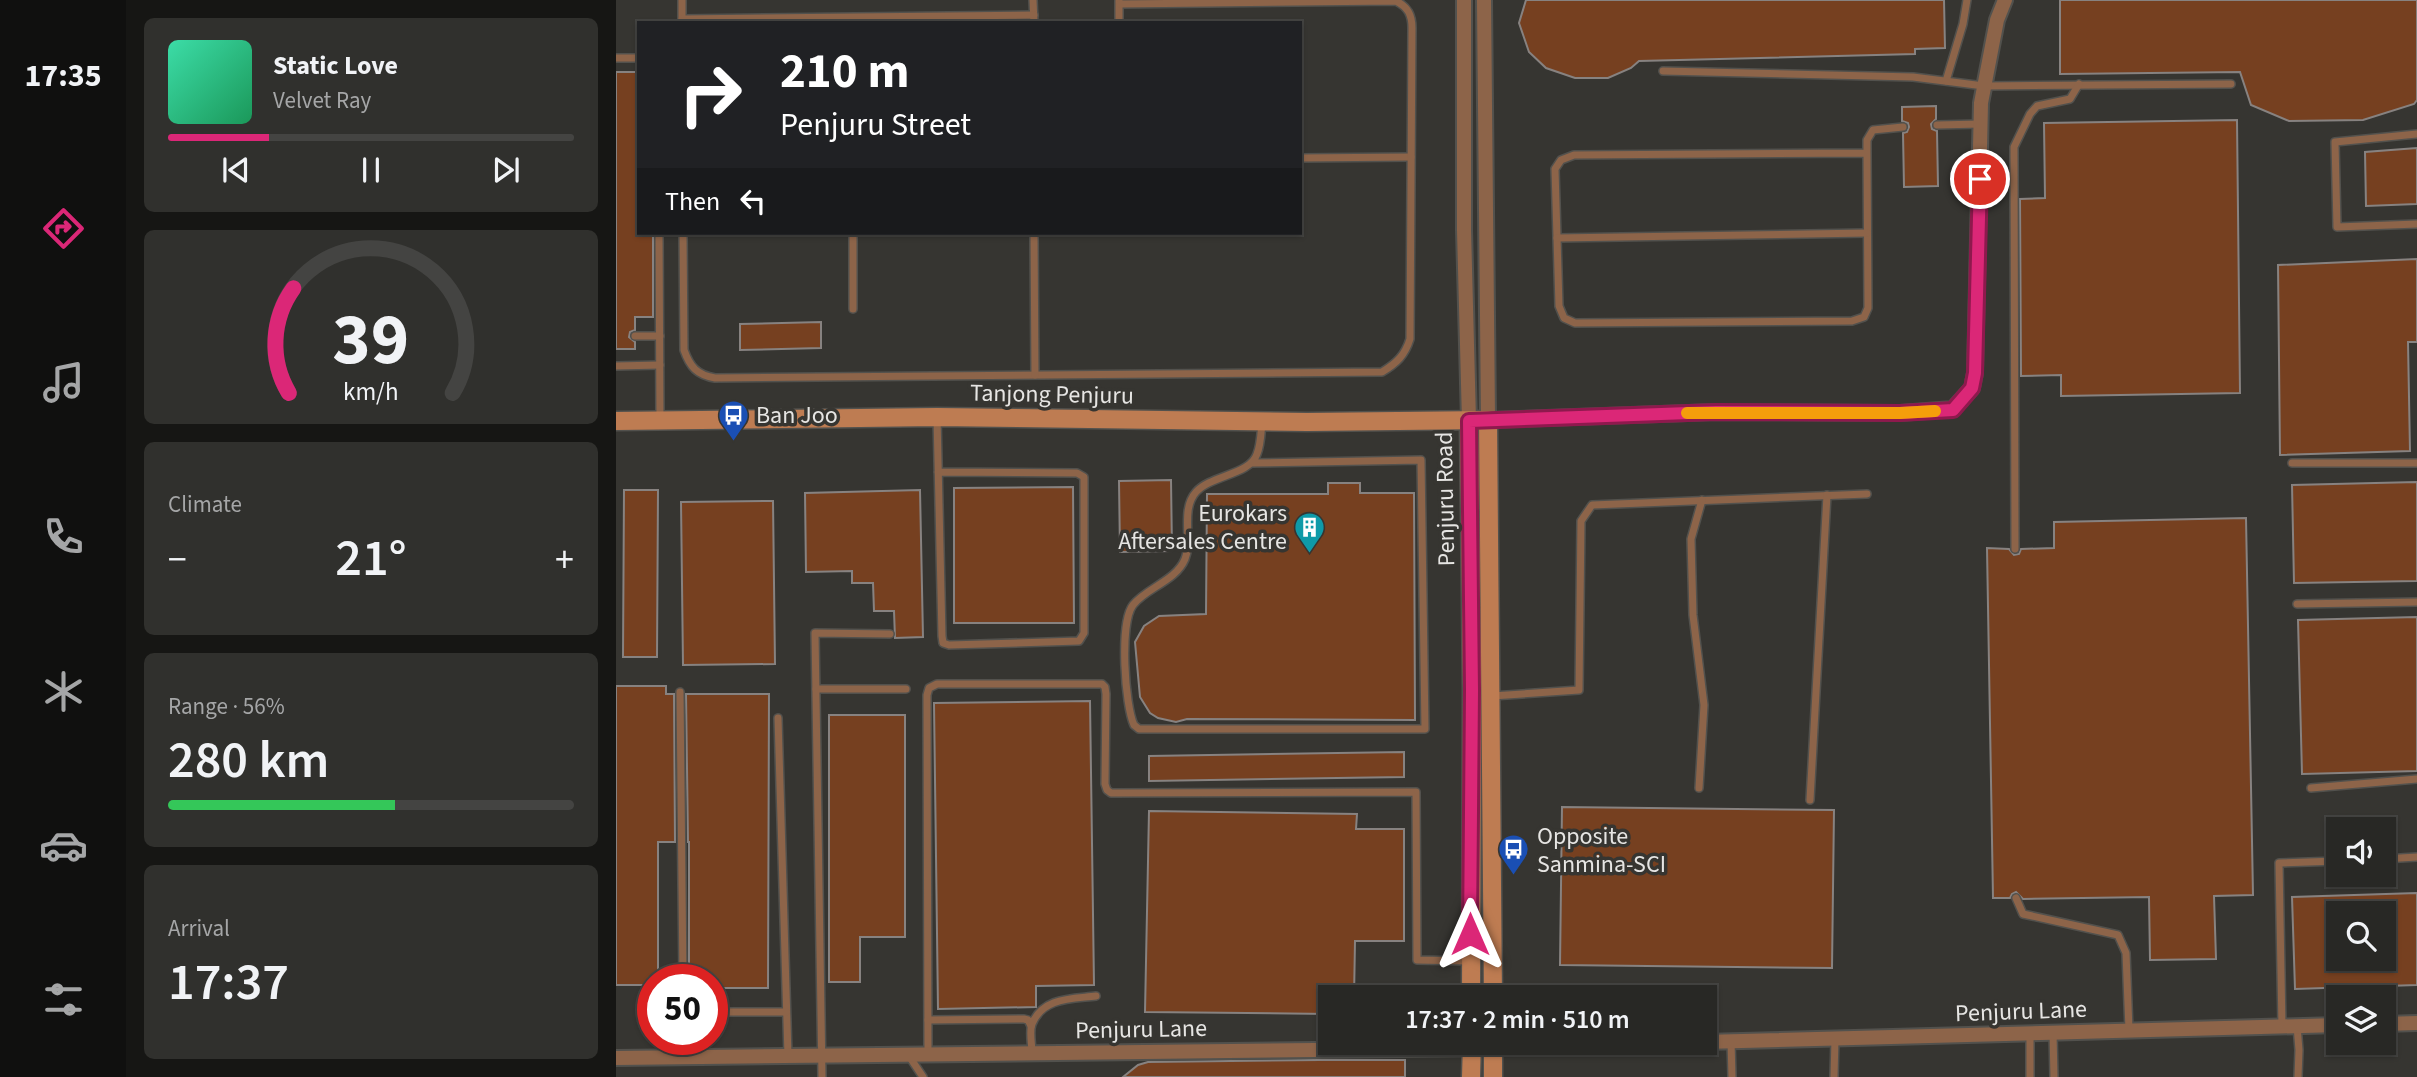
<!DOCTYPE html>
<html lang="en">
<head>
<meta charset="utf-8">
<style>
  body { margin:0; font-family:"Source Sans 3",sans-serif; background:#30302d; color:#f1f3f6; height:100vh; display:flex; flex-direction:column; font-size:26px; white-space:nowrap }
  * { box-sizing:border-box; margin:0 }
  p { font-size:23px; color:#a5a6a7 }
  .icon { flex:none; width:38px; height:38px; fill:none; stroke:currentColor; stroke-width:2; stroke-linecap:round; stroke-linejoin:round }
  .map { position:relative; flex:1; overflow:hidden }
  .sheet { display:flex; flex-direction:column; gap:18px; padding:18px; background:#161614; width:490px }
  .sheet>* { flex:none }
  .banner { position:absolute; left:21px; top:21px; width:665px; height:214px; border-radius:0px; box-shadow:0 2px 5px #0004,0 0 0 2px #444442; background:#202124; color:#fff; overflow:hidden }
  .fabs { position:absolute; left:1710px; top:817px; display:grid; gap:14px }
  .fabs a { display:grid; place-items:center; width:70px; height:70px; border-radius:0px; background:#282825; box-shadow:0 2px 5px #0004,0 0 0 2px #444442; font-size:35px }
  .speed { position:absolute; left:21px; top:964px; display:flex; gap:14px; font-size:35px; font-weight:700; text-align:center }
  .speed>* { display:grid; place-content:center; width:91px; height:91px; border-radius:50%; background:#282825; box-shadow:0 2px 5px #0004,0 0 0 2px #444442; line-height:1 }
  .speed .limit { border:10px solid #d22; background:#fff; color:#111 }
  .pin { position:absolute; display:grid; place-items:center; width:60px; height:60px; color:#fff; margin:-30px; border:4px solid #fff; border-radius:50%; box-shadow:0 2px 7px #0007 }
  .me { position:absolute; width:77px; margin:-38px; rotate:0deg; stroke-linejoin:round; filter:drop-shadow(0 0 5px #0008) }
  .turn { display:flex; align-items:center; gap:24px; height:147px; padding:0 28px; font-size:32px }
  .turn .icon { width:91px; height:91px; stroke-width:2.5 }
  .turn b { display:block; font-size:49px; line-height:60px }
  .then { display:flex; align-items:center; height:66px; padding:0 28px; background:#0003; gap:14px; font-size:26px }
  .big { font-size:52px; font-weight:600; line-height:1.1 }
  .sheet .card { flex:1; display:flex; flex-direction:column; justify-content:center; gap:10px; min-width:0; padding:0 24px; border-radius:10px; background:#30302d }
  .sheet .dial { align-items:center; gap:0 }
  .dial svg { height:182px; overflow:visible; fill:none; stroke:#444442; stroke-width:7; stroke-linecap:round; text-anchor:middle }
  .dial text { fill:#f1f3f6; stroke:none }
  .song { display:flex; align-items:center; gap:21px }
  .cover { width:84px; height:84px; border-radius:10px; background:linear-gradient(135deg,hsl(160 70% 55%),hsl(150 70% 35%)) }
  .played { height:7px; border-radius:4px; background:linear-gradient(90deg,#db2777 25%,#444442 25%) }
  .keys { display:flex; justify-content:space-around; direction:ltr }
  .heat { display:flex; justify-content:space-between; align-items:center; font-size:38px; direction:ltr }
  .charge { height:10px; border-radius:5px; background:linear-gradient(90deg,#34c759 56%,#444442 0) }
  .trip { position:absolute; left:702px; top:985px; width:399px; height:70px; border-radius:0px; background:#282825; box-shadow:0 2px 5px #0004,0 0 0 2px #444442; font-weight:600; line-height:70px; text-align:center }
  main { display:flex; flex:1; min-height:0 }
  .dock { display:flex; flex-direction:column; width:126px; justify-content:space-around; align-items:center; background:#10100f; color:#a5a6a7 }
  .dock .icon { width:49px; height:49px }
  .dock .on { color:#db2777 }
  .dock b { font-size:32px; color:#f1f3f6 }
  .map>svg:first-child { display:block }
  .building { fill:#764020; stroke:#878280; stroke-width:2; fill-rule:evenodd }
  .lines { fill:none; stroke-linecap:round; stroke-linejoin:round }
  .service-casing { stroke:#52514d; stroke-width:10 }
  .minor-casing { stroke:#52514d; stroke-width:18 }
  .secondary-casing { stroke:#52514d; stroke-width:21 }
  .service { stroke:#8d6449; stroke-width:7 }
  .minor { stroke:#8d6449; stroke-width:14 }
  .secondary { stroke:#be7c52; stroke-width:18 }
  .route-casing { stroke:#8e194d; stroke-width:18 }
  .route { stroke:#db2777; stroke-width:12 }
  .slow { stroke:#f59e0b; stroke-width:12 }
  .labels { text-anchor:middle; stroke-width:7; stroke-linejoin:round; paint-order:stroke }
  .street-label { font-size:24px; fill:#e6e5e3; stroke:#363531 }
  .poi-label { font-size:24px; fill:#e6e5e3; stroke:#363531; text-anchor:start }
</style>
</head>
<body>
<main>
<nav class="dock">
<b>17:35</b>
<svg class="icon on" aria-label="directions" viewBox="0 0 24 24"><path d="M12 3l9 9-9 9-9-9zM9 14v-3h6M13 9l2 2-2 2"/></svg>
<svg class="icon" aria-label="music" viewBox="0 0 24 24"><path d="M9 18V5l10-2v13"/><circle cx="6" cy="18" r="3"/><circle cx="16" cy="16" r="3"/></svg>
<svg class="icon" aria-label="phone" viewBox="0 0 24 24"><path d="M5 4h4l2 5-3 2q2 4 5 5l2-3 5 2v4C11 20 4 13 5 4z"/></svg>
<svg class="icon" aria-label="climate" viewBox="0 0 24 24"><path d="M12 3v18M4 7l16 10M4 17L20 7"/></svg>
<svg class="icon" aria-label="car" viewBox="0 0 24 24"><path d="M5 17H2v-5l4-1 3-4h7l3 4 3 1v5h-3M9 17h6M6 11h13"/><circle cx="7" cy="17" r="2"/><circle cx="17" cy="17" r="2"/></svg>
<svg class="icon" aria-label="filters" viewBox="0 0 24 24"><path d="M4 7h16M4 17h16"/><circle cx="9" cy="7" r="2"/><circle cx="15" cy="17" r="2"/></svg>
</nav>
<section class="sheet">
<div class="card">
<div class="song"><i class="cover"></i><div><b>Static Love</b><p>Velvet Ray</p></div></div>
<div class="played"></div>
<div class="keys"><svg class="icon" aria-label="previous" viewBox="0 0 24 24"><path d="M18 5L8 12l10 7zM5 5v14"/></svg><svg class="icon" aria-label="pause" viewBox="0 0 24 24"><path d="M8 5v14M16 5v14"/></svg><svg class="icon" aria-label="next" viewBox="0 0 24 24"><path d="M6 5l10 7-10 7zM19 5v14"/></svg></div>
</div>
<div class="card dial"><svg viewBox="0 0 100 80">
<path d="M14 69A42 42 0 1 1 86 69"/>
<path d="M14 69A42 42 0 0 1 16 23" stroke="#db2777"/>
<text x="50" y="56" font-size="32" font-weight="700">39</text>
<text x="50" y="72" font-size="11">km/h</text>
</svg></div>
<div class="card"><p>Climate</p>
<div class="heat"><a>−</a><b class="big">21°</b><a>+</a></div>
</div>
<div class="card"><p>Range · 56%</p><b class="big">280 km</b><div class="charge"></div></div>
<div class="card"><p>Arrival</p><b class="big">17:37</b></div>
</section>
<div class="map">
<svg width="1801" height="1077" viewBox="0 0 1801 1077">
  <rect width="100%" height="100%" fill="#363531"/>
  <g class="building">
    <polygon points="910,0 1328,0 1329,48 1299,49 1299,54 1023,61 1015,68 992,78 959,78 930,68 913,52 903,23"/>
    <polygon points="1444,0 1801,0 1801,100 1798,104 1747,120 1673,121 1635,105 1624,72 1444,74"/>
    <polygon points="0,72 23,72 23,233 37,233 37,317 19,317 19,330 14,332 13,337 19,342 19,349 0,349"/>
    <polygon points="1320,106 1320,119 1315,124 1316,129 1321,131 1322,186 1288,187 1287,133 1291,132 1293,127 1292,123 1286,121 1286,107"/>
    <polygon points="1621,120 1624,393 1445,396 1445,375 1405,376 1404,199 1429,198 1428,123"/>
    <polygon points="1801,148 1801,204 1750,206 1749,152"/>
    <polygon points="1801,259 1801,342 1792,342 1794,451 1664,455 1662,265"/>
    <polygon points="205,322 205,348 124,350 124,324"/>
    <polygon points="555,480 556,551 504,552 503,481"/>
    <polygon points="1801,482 1801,581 1678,583 1676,485"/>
    <polygon points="712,483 744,483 744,493 798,493 799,720 571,719 560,722 542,718 534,713 524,697 519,642 528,626 543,616 590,614 591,494 712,494"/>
    <polygon points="457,487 458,623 338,623 338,488"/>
    <polygon points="8,490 42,490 41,657 7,657"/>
    <polygon points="304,490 307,637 279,638 278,611 258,611 257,583 236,583 236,571 190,572 189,493"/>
    <polygon points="157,501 159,664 67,665 65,502"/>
    <polygon points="1630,518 1637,895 1598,896 1600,959 1534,960 1533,897 1407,899 1400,892 1396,894 1394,898 1377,898 1371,548 1393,549 1398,555 1403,554 1405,549 1438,548 1438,522"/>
    <polygon points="1801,617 1801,771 1686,774 1682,620"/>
    <polygon points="0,686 50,686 50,694 58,694 59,842 42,842 42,980 37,980 37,985 0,985"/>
    <polygon points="70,694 153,694 152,988 96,988 96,980 73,980 73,842 72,842"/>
    <polygon points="474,701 478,985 420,986 420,1007 322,1009 318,703"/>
    <polygon points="213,715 289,715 289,937 244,937 244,982 213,982"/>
    <polygon points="788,752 788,777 533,781 533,756"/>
    <polygon points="946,807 1218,810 1216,968 944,965"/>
    <polygon points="533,811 741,814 740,829 788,829 788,941 739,941 738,998 714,998 714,1014 529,1012"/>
    <path d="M1801 893V985L1679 989 1676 897ZM1722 914H1768V959H1722Z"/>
    <polygon points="704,1060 789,1060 789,1077 507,1077 522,1065 532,1062"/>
  </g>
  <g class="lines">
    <defs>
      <g id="service">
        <polyline points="66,0 66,23"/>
        <polyline points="417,0 418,23"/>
        <polyline points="503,1 503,23"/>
        <polyline points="66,19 418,15"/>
        <polyline points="0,58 23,58"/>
        <polyline points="1047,71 1297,77 1368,86 1615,84"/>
        <polyline points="1330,81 1347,24 1351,0"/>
        <polyline points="1321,125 1364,124"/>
        <polyline points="1801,134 1719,142 1721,227 1801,224"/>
        <polyline points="1251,153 958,155 945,160 939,169 943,306 948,318 959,323 1236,321 1248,317 1252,308 1251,153 1251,140 1257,130 1287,127"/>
        <polyline points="684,158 795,157"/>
        <polyline points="43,233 44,420"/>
        <path d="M67 233 68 350C74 367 81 375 99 378L766 372C781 363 789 355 794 339L796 28C796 15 792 7 780 1L504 4"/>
        <polyline points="418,233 419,375"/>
        <polyline points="941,238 1251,233"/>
        <polyline points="237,309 237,233"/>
        <polyline points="19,336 44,336"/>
        <polyline points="0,366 44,365"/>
        <polyline points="321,417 326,636 327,643 333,645 463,641 468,633 468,477 461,473 322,472"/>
        <path d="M636 463 805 460 809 729H523L518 725C509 706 503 623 517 605 530 588 560 581 569 559 577 540 564 510 580 492 595 475 634 475 641 454 645 444 645 432 646 422"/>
        <polyline points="1676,463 1801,463"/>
        <polyline points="1399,549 1398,147 1414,114 1421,106 1454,99 1463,84"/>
        <polyline points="1681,604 1801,602"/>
        <polyline points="200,689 290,689"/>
        <polyline points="64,692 67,980"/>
        <polyline points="876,696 963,690 965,521 976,505 1251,494"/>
        <polyline points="162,718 172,1056"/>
        <polyline points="1083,788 1088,705 1077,615 1075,539 1086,500"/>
        <polyline points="1695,788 1801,779"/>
        <polyline points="1194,800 1211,495"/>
        <polyline points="1768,859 1801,857"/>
        <polyline points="1400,898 1407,914 1502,935 1510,953 1513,1030"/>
        <polyline points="96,1012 170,1012"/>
        <polyline points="312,1020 408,1019 412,1020 415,1026"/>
        <polyline points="1681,1026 1683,1050 1682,1077"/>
        <polyline points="1666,1027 1663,863 1722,861"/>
        <polyline points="1414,1033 1414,1077"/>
        <polyline points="1437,1033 1438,1077"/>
        <polyline points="1115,1041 1116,1077"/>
        <path d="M416 1053C416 1044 413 1032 416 1024 427 997 456 999 480 996"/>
        <polyline points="312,1055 311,695 313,688 321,684 486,684 489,687 490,694 489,784 491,790 495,793 800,792 801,960 853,961"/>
        <polyline points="293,1056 307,1077"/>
        <polyline points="206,1077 199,633 274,634"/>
        <polyline points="1218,1077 1219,1039"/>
      </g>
      <g id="minor">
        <polyline points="848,0 848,230 853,421"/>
        <polyline points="868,0 872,420 1100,412 1284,413 1337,409 1356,388 1359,373 1365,103 1381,20 1389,0"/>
        <polyline points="1768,1024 1801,1023"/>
        <polyline points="1088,1042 1722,1025"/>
        <polyline points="0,1058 877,1048 1050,1043"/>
      </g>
      <g id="secondary">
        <polyline points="0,421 321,417 691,422 872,420 877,998"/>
        <polyline points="853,421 856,690 855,998"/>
        <polyline points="877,1043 877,1077"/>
        <polyline points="855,1077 856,1043"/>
      </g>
    </defs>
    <use href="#service" class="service-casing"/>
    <use href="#minor" class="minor-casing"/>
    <use href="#secondary" class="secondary-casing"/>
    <use href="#service" class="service"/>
    <use href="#minor" class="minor"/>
    <use href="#secondary" class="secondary"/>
  </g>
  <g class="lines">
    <defs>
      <polyline id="route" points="854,934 856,690 853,421 1100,412 1284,413 1337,410 1356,388 1359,373 1364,179"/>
    </defs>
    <use href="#route" class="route-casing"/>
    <use href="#route" class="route"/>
    <polyline class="slow" points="1071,413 1284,413 1319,411"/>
  </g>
  <defs>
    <symbol id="bus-pin" viewBox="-11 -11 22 30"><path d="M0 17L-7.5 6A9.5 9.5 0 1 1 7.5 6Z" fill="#1a4fb4" stroke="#363531"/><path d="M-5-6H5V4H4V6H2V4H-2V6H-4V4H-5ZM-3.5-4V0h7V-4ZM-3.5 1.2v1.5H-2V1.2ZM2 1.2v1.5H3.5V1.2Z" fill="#fff"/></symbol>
    <symbol id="building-pin" viewBox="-11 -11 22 30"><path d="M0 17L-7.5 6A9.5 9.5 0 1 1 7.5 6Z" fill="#0f9aa8" stroke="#363531"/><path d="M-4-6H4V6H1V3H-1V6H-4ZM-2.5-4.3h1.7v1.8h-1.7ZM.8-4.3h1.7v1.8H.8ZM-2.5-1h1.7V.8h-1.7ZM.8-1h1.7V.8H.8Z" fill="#fff"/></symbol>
  </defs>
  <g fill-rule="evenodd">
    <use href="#bus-pin" x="100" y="398" width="35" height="47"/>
    <use href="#building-pin" x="676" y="510" width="35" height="47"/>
    <use href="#bus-pin" x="880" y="832" width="35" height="47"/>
  </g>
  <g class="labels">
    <g class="street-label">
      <text transform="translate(436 394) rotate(1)" y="8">Tanjong Penjuru</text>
      <text transform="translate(829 499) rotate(-91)" y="8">Penjuru Road</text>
      <text transform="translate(1405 1011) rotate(-2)" y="8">Penjuru Lane</text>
      <text transform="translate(525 1029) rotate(-1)" y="8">Penjuru Lane</text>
    </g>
    <g class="poi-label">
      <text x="140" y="423">Ban Joo</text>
      <text x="671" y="521" text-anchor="end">Eurokars<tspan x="671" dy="28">Aftersales Centre</tspan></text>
      <text x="921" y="844">Opposite<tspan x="921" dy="28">Sanmina-SCI</tspan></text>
    </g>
  </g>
</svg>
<div class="fabs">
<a><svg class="icon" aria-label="sound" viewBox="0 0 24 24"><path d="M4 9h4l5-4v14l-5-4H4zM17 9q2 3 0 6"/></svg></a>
<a><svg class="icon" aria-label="search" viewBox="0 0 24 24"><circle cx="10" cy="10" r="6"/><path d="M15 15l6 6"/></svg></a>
<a><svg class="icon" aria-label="layers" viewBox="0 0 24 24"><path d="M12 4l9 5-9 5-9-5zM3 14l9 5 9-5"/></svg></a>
</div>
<div class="speed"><div class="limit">50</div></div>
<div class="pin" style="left:1364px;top:179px;background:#d93025"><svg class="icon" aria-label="arrive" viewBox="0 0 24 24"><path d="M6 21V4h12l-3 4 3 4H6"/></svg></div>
<svg class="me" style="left:854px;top:934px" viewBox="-20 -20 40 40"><path d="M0-17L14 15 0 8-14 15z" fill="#db2777" stroke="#fff" stroke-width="4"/></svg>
<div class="trip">17:37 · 2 min · 510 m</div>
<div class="banner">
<div class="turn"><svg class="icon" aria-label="right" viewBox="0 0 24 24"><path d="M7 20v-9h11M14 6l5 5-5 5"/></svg><div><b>210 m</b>Penjuru Street</div></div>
<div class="then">Then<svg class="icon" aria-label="left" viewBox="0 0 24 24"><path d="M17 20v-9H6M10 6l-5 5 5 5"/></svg></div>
</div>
</div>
</main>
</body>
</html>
